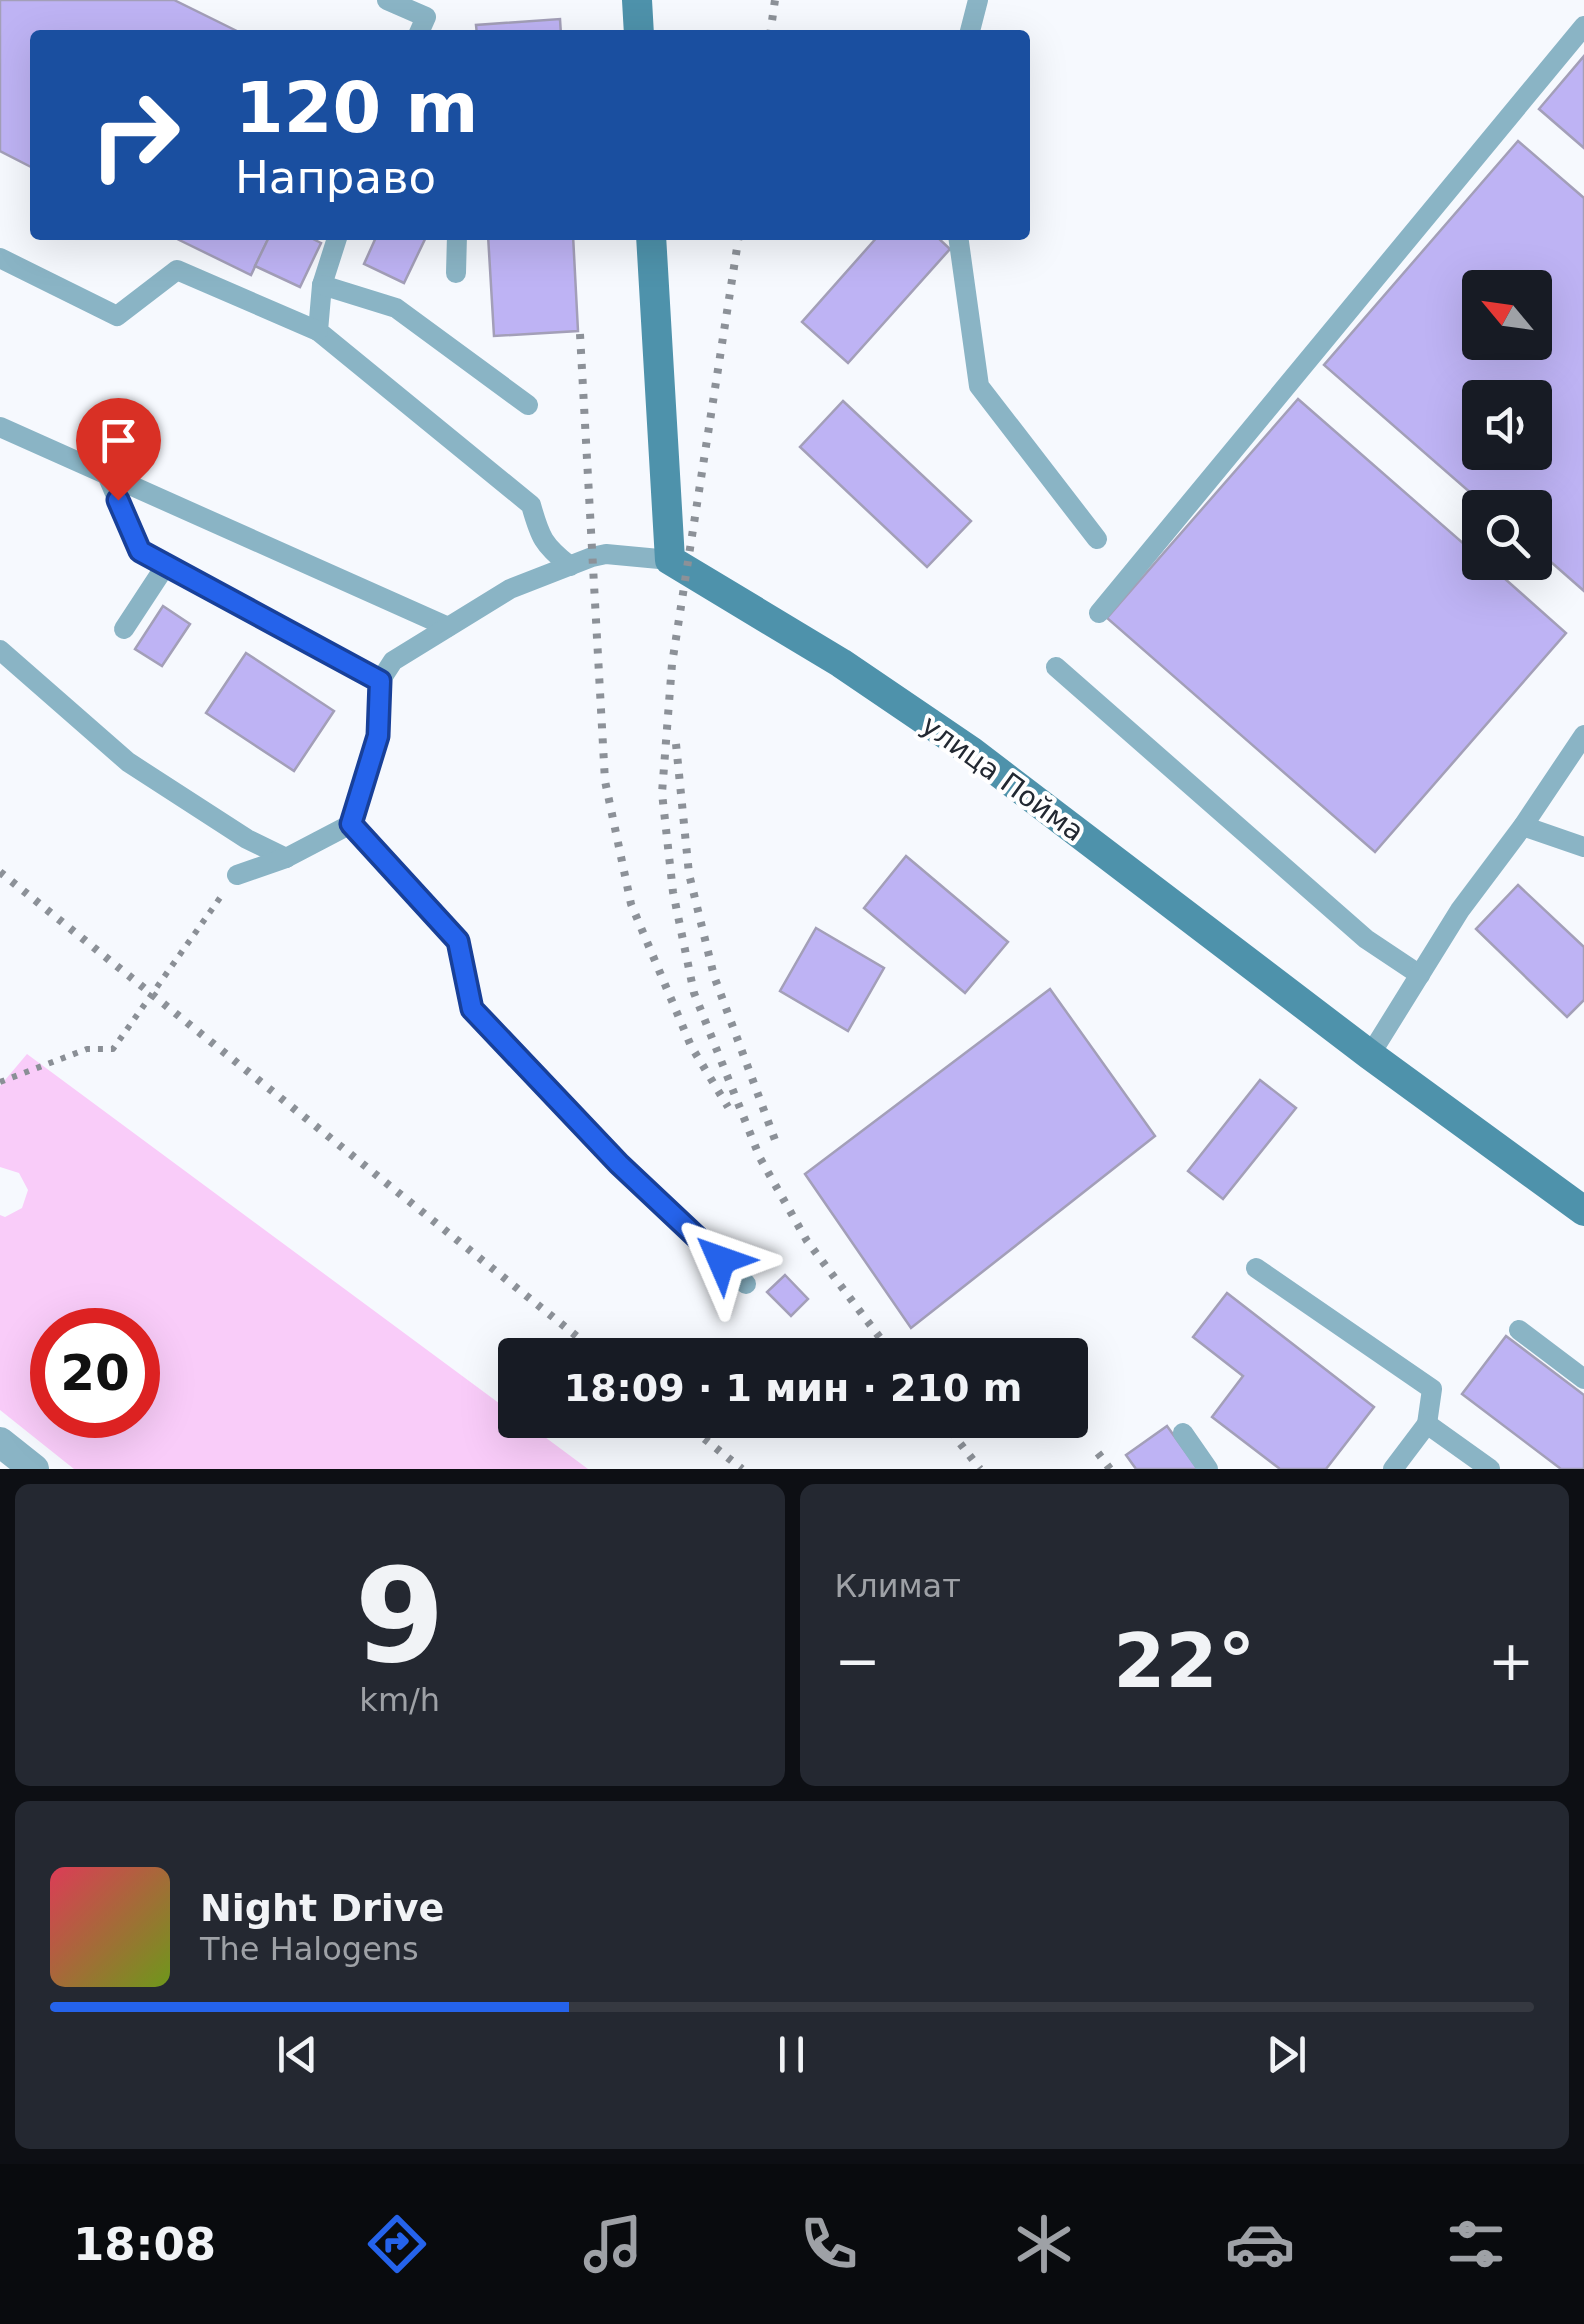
<!DOCTYPE html>
<html lang="ru">
<head>
<meta charset="utf-8">
<style>
  body { margin:0; font-family:"DejaVu Sans",sans-serif; background:#242831; color:#f1f3f6; height:100vh; display:flex; flex-direction:column; font-size:38px; white-space:nowrap }
  * { box-sizing:border-box; margin:0 }
  p { font-size:32px; color:#9ea1a6 }
  .icon { flex:none; width:55px; height:55px; fill:none; stroke:currentColor; stroke-width:2; stroke-linecap:round; stroke-linejoin:round }
  .map { position:relative; height:1469px; overflow:hidden }
  .drawer { display:flex; flex-direction:column; gap:15px; padding:15px; background:#0d0f14; flex:1 }
  .drawer>* { flex:none }
  .guide { position:absolute; left:30px; top:30px; width:1000px; height:210px; border-radius:10px; box-shadow:0 10px 40px #0002; background:#1a4fa0; color:#fff; overflow:hidden }
  .needle { width:65px; rotate:299deg }
  .buttons { position:absolute; left:1462px; top:270px; display:grid; gap:20px }
  .buttons a { display:grid; place-items:center; width:90px; height:90px; border-radius:10px; background:#171b24; box-shadow:0 10px 40px #0002; font-size:50px }
  .speed { position:absolute; left:30px; top:1308px; display:flex; gap:20px; font-size:50px; font-weight:700; text-align:center }
  .speed>* { display:grid; place-content:center; width:130px; height:130px; border-radius:50%; background:#171b24; box-shadow:0 10px 40px #0002; line-height:1 }
  .speed .limit { border:15px solid #d22; background:#fff; color:#111 }
  .pin { position:absolute; display:grid; place-items:center; width:85px; height:85px; color:#fff; margin:-102px -42px; border-radius:50% 50% 50% 0; rotate:-45deg; box-shadow:0 0 10px #0007 }
  .pin .icon { rotate:45deg }
  .me { position:absolute; width:110px; margin:-55px; rotate:313deg; stroke-linejoin:round; filter:drop-shadow(0 0 8px #0008) }
  .turn { display:flex; align-items:center; gap:35px; height:210px; padding:0 40px; font-size:45px }
  .turn .icon { width:130px; height:130px; stroke-width:2.5 }
  .turn b { display:block; font-size:70px; line-height:85px }
  .big { font-size:75px; font-weight:700; line-height:1.1 }
  .drawer .tile { flex:1; display:flex; flex-direction:column; justify-content:center; gap:15px; min-width:0; padding:0 35px; border-radius:15px; background:#242831 }
  .drawer .dial { align-items:center; gap:0 }
  .dial b { font-size:130px; line-height:1 }
  .song { display:flex; align-items:center; gap:30px }
  .cover { width:120px; height:120px; border-radius:15px; background:linear-gradient(135deg,hsl(350 70% 55%),hsl(80 70% 35%)) }
  .played { height:10px; border-radius:5px; background:linear-gradient(90deg,#2563eb 35%,#363941 35%) }
  .keys { display:flex; justify-content:space-around; direction:ltr }
  .heat { display:flex; justify-content:space-between; align-items:center; font-size:55px; direction:ltr }
  .drawer .tiles { flex:1; display:grid; gap:15px; grid-template-columns:1fr 1fr }
  .tile:last-child { grid-column:span 2 }
  .trip { position:absolute; left:498px; top:1338px; width:590px; height:100px; border-radius:10px; background:#171b24; box-shadow:0 10px 40px #0002; font-weight:700; line-height:100px; text-align:center }
  .tab-bar { display:flex; height:160px; justify-content:space-around; align-items:center; background:#090b0e; color:#9ea1a6 }
  .tab-bar .icon { width:70px; height:70px }
  .tab-bar .selected { color:#2563eb }
  .tab-bar b { font-size:45px; color:#f1f3f6 }
  .map>svg:first-child { display:block }
  .green { fill:#f9ccf9; fill-rule:evenodd }
  .building { fill:#beb3f4; stroke:#a39fb8; stroke-width:2.5; fill-rule:evenodd }
  .lines { fill:none; stroke-linecap:round; stroke-linejoin:round }
  .path { stroke:#8a8f96; stroke-width:6; stroke-dasharray:5 8; stroke-linecap:butt }
  .lane { stroke:#8ab4c5; stroke-width:20 }
  .street { stroke:#8ab4c5; stroke-width:30 }
  .secondary { stroke:#4e92ab; stroke-width:30 }
  .rail { stroke:#8c9198; stroke-width:8; stroke-dasharray:5 10; stroke-linecap:butt }
  .route-casing { stroke:#184099; stroke-width:25 }
  .route { stroke:#2563eb; stroke-width:18 }
  .labels { text-anchor:middle; stroke-width:8; stroke-linejoin:round; paint-order:stroke }
  .street-label { font-size:28px; fill:#232932; stroke:#fff }
</style>
</head>
<body>
<div class="map">
<svg width="1584" height="1469" viewBox="0 0 1584 1469">
  <rect width="100%" height="100%" fill="#f6f9fe"/>
  <path class="green" d="M27 1054 515 1415V1420H522L588 1469H74L0 1410V1215L5 1217 22 1208 28 1190 19 1173 0 1167V1086ZM52 1330H138V1415H52Z"/>
  <g class="building">
    <polygon points="0,0 174,0 245,35 35,35 35,169 0,151"/>
    <polygon points="560,19 561,35 477,35 476,25"/>
    <polygon points="1584,56 1584,148 1539,109"/>
    <path d="M1518 141 1584 198V591L1535 548V508H1488L1324 365ZM1480 288H1535V342H1480ZM1480 398H1535V452H1480Z"/>
    <polygon points="169,235 270,235 251,275"/>
    <polygon points="270,235 305,235 321,243 300,287 255,266"/>
    <polygon points="377,235 427,235 404,283 364,264"/>
    <polygon points="488,235 573,235 578,331 494,336"/>
    <polygon points="879,235 935,235 950,249 848,363 802,322"/>
    <polygon points="1298,399 1480,558 1480,562 1486,562 1566,633 1375,852 1107,618"/>
    <polygon points="843,401 971,521 927,567 800,447"/>
    <polygon points="163,606 190,624 162,666 135,649"/>
    <polygon points="246,653 334,711 294,771 206,713"/>
    <polygon points="906,856 1008,942 965,993 864,908"/>
    <polygon points="1518,885 1584,947 1584,1000 1567,1017 1476,929"/>
    <polygon points="816,928 884,968 848,1031 780,991"/>
    <polygon points="1050,989 1155,1136 911,1328 805,1174"/>
    <polygon points="1260,1080 1296,1108 1223,1199 1188,1171"/>
    <polygon points="785,1275 808,1299 791,1316 767,1292"/>
    <polygon points="1227,1293 1374,1407 1326,1469 1280,1469 1212,1417 1243,1376 1193,1337"/>
    <polygon points="1506,1336 1584,1395 1584,1469 1561,1469 1462,1394"/>
    <polygon points="1167,1426 1198,1469 1136,1469 1126,1455"/>
  </g>
  <g class="lines">
    <polyline class="path" points="0,1082 87,1049 113,1049 222,895"/>
    <g class="lane">
      <polyline points="387,0 426,17 418,35"/>
      <polyline points="969,35 978,0"/>
      <path d="M338 235 322 285 318 331 531 505C540 537 543 545 570 566"/>
      <polyline points="958,235 979,386 1097,539"/>
      <polyline points="0,258 117,316 177,270 318,331"/>
      <polyline points="456,273 457,235"/>
      <polyline points="322,285 396,308 528,405"/>
      <polyline points="0,427 448,627"/>
      <polyline points="107,475 140,551 380,681"/>
      <polyline points="1099,613 1584,26"/>
      <polyline points="124,629 166,565"/>
      <polyline points="0,650 128,762 247,839 286,858"/>
      <polyline points="1056,667 1366,939 1420,975"/>
      <polyline points="351,824 458,941 471,1009 619,1164 746,1284"/>
      <polyline points="1523,826 1584,847"/>
      <polyline points="237,875 286,858 351,824 378,735 380,681 393,661 510,589 592,557 606,554 670,560"/>
      <polyline points="1370,1055 1460,910 1523,826 1584,735"/>
      <polyline points="1256,1268 1432,1389 1427,1424"/>
      <polyline points="1519,1330 1584,1379"/>
      <polyline points="1183,1433 1208,1469"/>
      <polyline points="1393,1469 1427,1424 1490,1469"/>
    </g>
    <polyline class="street" points="0,1442 34,1469"/>
    <g class="secondary">
      <polyline points="637,0 639,35"/>
      <polyline points="651,235 670,560 841,663 972,752 1370,1055 1584,1211"/>
    </g>
    <g class="rail">
      <polyline points="770,35 775,0"/>
      <polyline points="739,235 672,664 662,793 673,892 694,993 760,1158 807,1241 893,1355"/>
      <polyline points="580,334 605,781 631,904 691,1046 728,1107"/>
      <polyline points="676,744 689,874 714,976 775,1140"/>
      <polyline points="0,872 600,1355"/>
      <polyline points="681,1420 742,1469"/>
      <polyline points="942,1420 980,1469"/>
      <polyline points="1098,1453 1110,1469"/>
    </g>
  </g>
  <g class="lines">
    <defs>
      <polyline id="route" points="118,500 140,551 380,681 378,736 351,824 458,941 472,1009 619,1164 721,1260"/>
    </defs>
    <use href="#route" class="route-casing"/>
    <use href="#route" class="route"/>
  </g>
  <g class="labels">
    <g class="street-label">
      <text transform="translate(1003 778) rotate(36)" y="10">улица Пойма</text>
    </g>
  </g>
</svg>
<div class="buttons">
<a><svg class="needle" viewBox="-14 -14 28 28"><path d="M0-13l5 13h-10z" fill="#e53935"/><path d="M0 13l5-13h-10z" fill="#9ea1a6"/></svg></a>
<a><svg class="icon" aria-label="sound" viewBox="0 0 24 24"><path d="M4 9h4l5-4v14l-5-4H4zM17 9q2 3 0 6"/></svg></a>
<a><svg class="icon" aria-label="search" viewBox="0 0 24 24"><circle cx="10" cy="10" r="6"/><path d="M15 15l6 6"/></svg></a>
</div>
<div class="speed"><div class="limit">20</div></div>
<div class="pin" style="left:118px;top:500px;background:#d93025"><svg class="icon" aria-label="arrive" viewBox="0 0 24 24"><path d="M6 21V4h12l-3 4 3 4H6"/></svg></div>
<svg class="me" style="left:721px;top:1260px" viewBox="-20 -20 40 40"><path d="M0-17L14 15 0 8-14 15z" fill="#2563eb" stroke="#fff" stroke-width="4"/></svg>
<div class="trip">18:09 · 1 мин · 210 m</div>
<div class="guide">
<div class="turn"><svg class="icon" aria-label="right" viewBox="0 0 24 24"><path d="M7 20v-9h11M14 6l5 5-5 5"/></svg><div><b>120 m</b>Направо</div></div>
</div>
</div>
<section class="drawer">
<div class="tiles">
<div class="tile dial"><b>9</b><p>km/h</p></div>
<div class="tile"><p>Климат</p>
<div class="heat"><a>−</a><b class="big">22°</b><a>+</a></div>
</div>
<div class="tile">
<div class="song"><i class="cover"></i><div><b>Night Drive</b><p>The Halogens</p></div></div>
<div class="played"></div>
<div class="keys"><svg class="icon" aria-label="previous" viewBox="0 0 24 24"><path d="M18 5L8 12l10 7zM5 5v14"/></svg><svg class="icon" aria-label="pause" viewBox="0 0 24 24"><path d="M8 5v14M16 5v14"/></svg><svg class="icon" aria-label="next" viewBox="0 0 24 24"><path d="M6 5l10 7-10 7zM19 5v14"/></svg></div>
</div>
</div>
</section>
<nav class="tab-bar">
<b>18:08</b>
<svg class="icon selected" aria-label="directions" viewBox="0 0 24 24"><path d="M12 3l9 9-9 9-9-9zM9 14v-3h6M13 9l2 2-2 2"/></svg>
<svg class="icon" aria-label="music" viewBox="0 0 24 24"><path d="M9 18V5l10-2v13"/><circle cx="6" cy="18" r="3"/><circle cx="16" cy="16" r="3"/></svg>
<svg class="icon" aria-label="phone" viewBox="0 0 24 24"><path d="M5 4h4l2 5-3 2q2 4 5 5l2-3 5 2v4C11 20 4 13 5 4z"/></svg>
<svg class="icon" aria-label="climate" viewBox="0 0 24 24"><path d="M12 3v18M4 7l16 10M4 17L20 7"/></svg>
<svg class="icon" aria-label="car" viewBox="0 0 24 24"><path d="M5 17H2v-5l4-1 3-4h7l3 4 3 1v5h-3M9 17h6M6 11h13"/><circle cx="7" cy="17" r="2"/><circle cx="17" cy="17" r="2"/></svg>
<svg class="icon" aria-label="filters" viewBox="0 0 24 24"><path d="M4 7h16M4 17h16"/><circle cx="9" cy="7" r="2"/><circle cx="15" cy="17" r="2"/></svg>
</nav>
</body>
</html>
